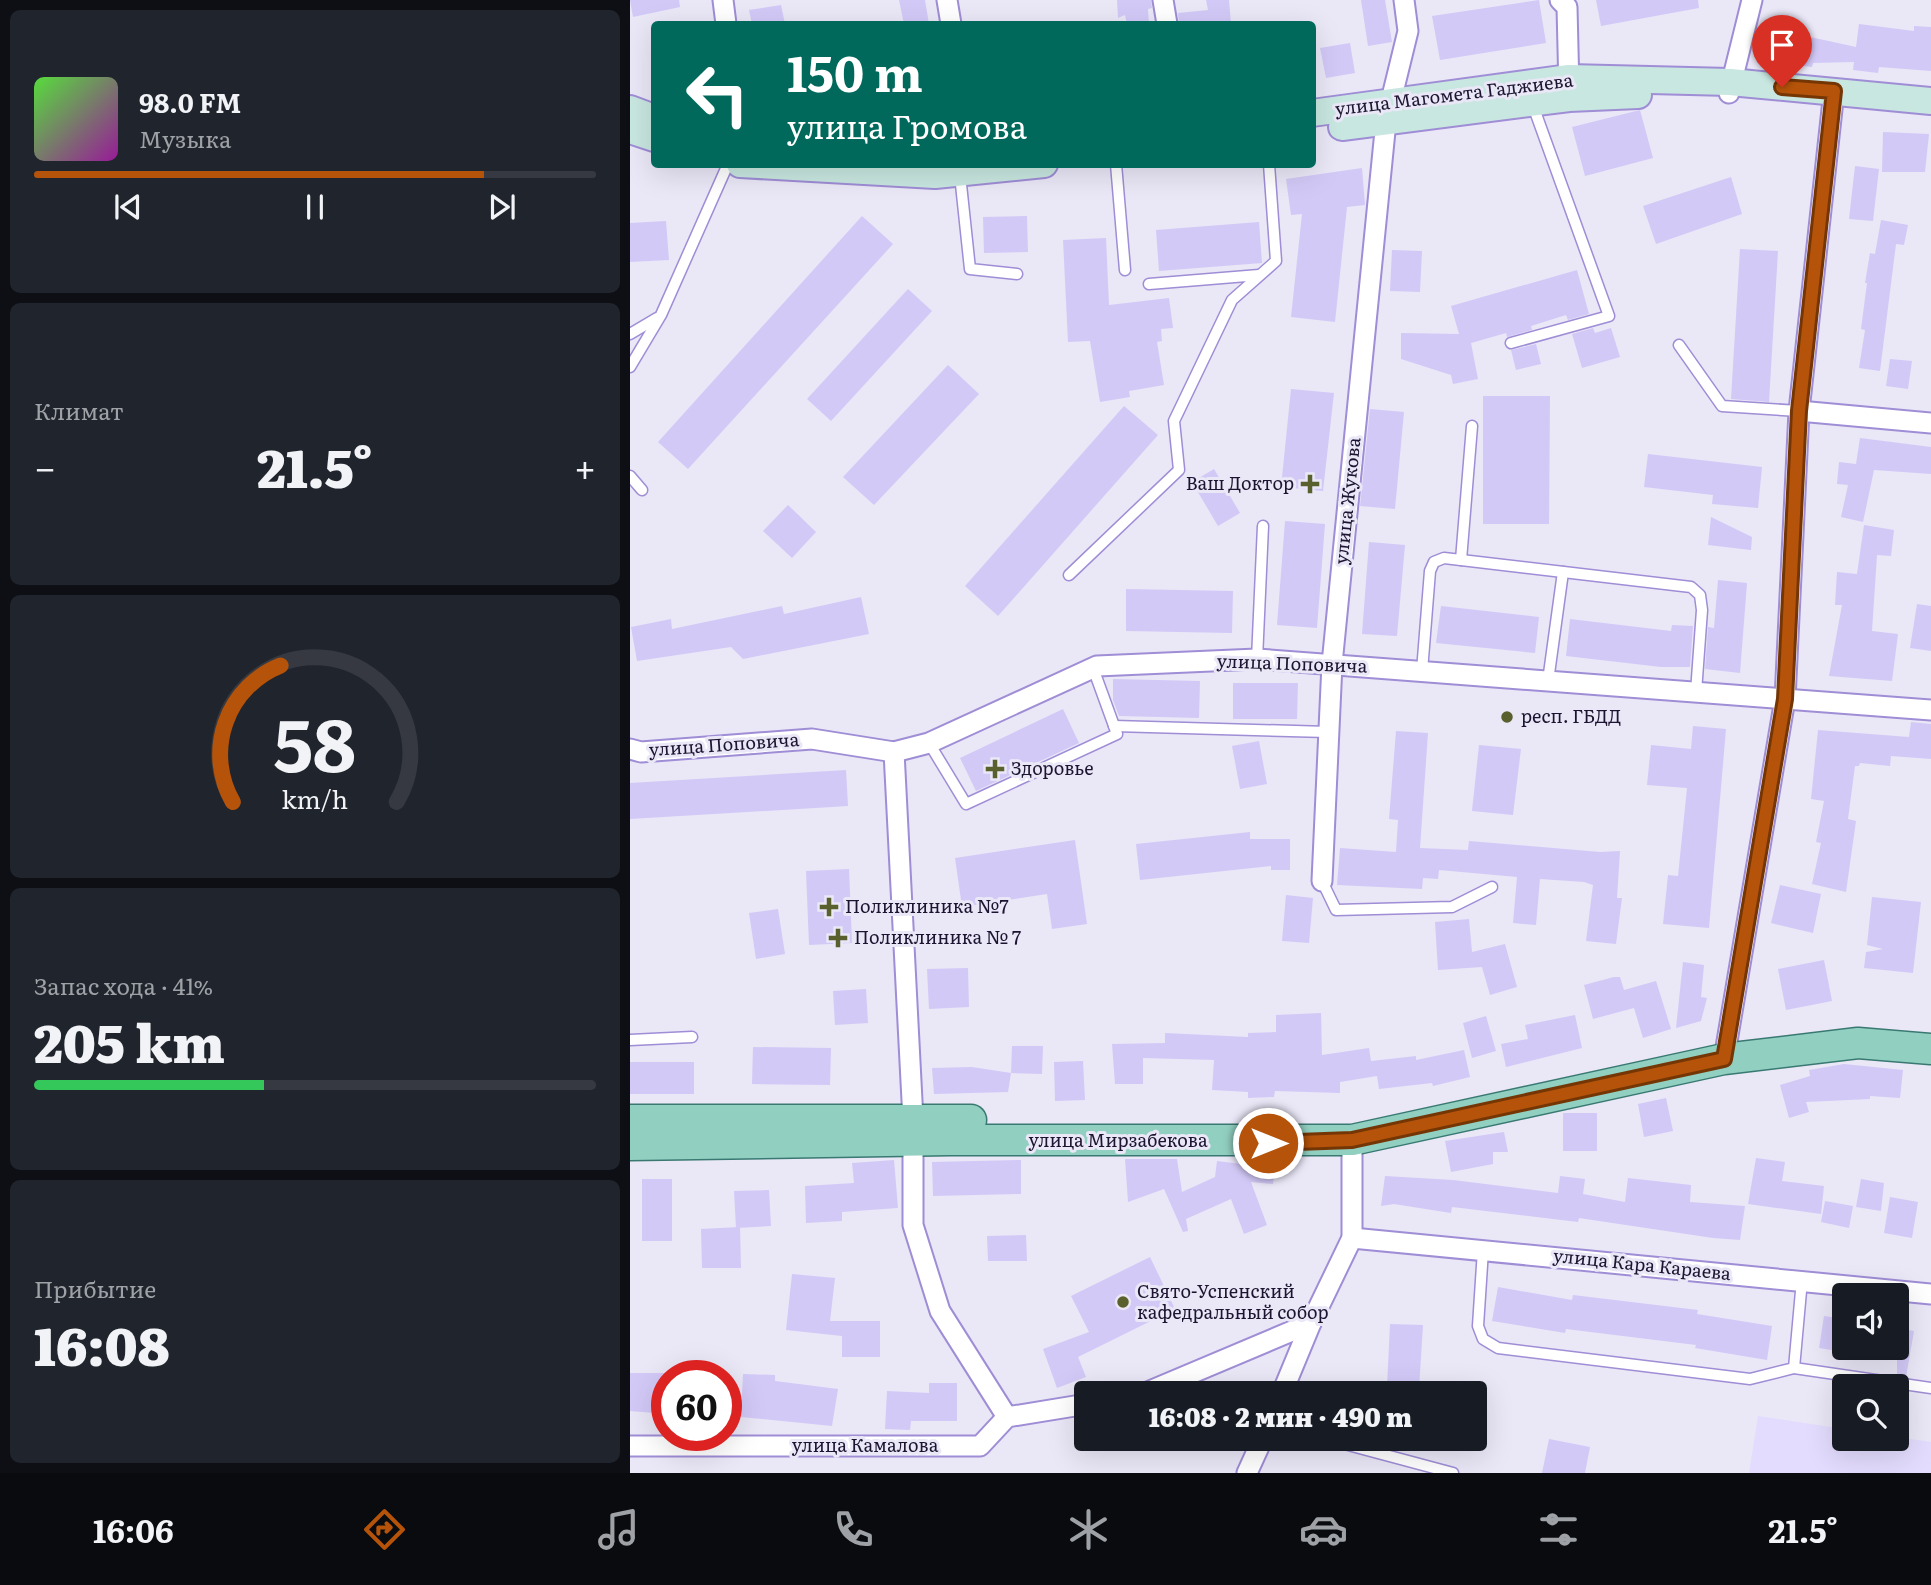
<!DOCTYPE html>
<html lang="ru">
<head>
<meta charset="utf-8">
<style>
  body { margin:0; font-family:Literata,serif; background:#20242c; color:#f1f3f6; height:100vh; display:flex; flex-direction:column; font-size:26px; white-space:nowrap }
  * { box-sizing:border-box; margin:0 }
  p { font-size:23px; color:#9ea1a6 }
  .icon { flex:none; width:38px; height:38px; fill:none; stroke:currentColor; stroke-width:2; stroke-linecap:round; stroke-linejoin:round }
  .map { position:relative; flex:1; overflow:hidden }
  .drawer { display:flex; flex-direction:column; gap:10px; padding:10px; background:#0d0f14; width:630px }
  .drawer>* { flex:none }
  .hud { position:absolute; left:21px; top:21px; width:665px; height:147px; border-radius:7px; box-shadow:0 7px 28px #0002; background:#00695c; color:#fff; overflow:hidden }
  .buttons { position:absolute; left:1202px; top:1283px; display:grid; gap:14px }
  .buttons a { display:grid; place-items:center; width:77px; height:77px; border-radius:7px; background:#171b24; box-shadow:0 7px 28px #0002; font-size:35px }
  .speed { position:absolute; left:21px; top:1360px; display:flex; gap:14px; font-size:35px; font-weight:700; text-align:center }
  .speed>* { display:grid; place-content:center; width:91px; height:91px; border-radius:50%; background:#171b24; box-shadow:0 7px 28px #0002; line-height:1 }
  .speed .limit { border:10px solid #d22; background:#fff; color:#111 }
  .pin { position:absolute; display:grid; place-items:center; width:60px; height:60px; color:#fff; margin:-72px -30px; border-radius:50% 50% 50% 0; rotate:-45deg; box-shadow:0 0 7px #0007 }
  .pin .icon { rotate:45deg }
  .me { position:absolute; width:77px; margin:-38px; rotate:90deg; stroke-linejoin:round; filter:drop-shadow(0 0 5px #0008) }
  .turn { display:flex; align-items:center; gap:24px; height:147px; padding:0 21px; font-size:32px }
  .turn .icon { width:91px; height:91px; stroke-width:2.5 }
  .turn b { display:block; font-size:49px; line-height:60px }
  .big { font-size:52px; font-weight:800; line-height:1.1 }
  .drawer .card { flex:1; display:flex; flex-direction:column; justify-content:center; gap:10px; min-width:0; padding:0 24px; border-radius:10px; background:#20242c }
  .drawer .dial { align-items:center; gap:0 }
  .dial svg { height:182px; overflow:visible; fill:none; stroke:#363941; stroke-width:7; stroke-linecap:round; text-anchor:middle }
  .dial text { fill:#f1f3f6; stroke:none }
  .song { display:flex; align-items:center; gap:21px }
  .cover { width:84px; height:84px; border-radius:10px; background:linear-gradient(135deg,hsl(110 70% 55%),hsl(300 70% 35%)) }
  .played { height:7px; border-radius:4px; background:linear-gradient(90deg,#b45309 80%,#363941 80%) }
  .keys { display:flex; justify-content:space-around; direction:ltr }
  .heat { display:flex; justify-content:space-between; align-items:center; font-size:38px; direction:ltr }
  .charge { height:10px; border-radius:5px; background:linear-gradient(90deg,#34c759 41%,#363941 0) }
  .trip { position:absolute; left:444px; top:1381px; width:413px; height:70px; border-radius:7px; background:#171b24; box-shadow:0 7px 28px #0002; font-weight:800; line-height:70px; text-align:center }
  .menu { display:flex; height:112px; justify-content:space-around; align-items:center; background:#090b0e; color:#9ea1a6 }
  .menu .icon { width:49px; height:49px }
  .menu .active { color:#b45309 }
  .menu b { font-size:32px; color:#f1f3f6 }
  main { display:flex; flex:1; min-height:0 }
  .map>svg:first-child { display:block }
  .built { fill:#e3dcfe }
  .building { fill:#d3c9f7 }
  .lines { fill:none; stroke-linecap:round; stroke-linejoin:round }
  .service-casing { stroke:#9f8dd6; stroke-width:13 }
  .minor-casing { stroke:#9f8dd6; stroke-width:23 }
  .secondary-casing { stroke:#9f8dd6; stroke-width:30 }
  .primary-casing { stroke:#397972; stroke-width:33 }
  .service { stroke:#fff; stroke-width:10 }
  .minor { stroke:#fff; stroke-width:19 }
  .secondary { stroke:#c8e7e0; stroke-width:26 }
  .primary { stroke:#91cfc0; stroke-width:30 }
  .route-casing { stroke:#753606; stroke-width:18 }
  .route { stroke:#b45309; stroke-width:12 }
  .poi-dot { fill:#595f2d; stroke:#eae7f7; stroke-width:2.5 }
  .labels { text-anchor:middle; stroke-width:6; stroke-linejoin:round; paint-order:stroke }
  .street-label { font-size:18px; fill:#1c1430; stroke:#eae7f7 }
  .poi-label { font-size:18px; fill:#1c1430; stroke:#eae7f7; text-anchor:start }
</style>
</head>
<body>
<main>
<section class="drawer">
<div class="card">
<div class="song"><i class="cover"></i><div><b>98.0 FM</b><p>Музыка</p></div></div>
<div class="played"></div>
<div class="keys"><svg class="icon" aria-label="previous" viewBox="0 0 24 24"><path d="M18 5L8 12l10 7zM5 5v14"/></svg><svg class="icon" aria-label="pause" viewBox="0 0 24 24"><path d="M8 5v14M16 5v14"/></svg><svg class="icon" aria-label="next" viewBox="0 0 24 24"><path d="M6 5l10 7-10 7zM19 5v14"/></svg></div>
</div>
<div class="card"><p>Климат</p>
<div class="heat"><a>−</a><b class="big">21.5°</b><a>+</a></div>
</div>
<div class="card dial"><svg viewBox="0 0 100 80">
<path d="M14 69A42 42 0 1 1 86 69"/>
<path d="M14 69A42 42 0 0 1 35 9" stroke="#b45309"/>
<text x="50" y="56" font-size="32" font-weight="700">58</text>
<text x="50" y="72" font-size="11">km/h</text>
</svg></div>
<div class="card"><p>Запас хода · 41%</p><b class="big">205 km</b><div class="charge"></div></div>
<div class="card"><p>Прибытие</p><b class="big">16:08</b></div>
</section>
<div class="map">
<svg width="1301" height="1473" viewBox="0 0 1301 1473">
  <rect width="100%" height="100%" fill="#eae7f7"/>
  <polygon class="built" points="1128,1416 1214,1429 1214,1438 1267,1437 1301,1442 1301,1473 1119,1473"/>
  <g class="building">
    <polygon points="0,0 49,0 50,7 3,17"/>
    <polygon points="269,0 295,0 299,24 274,24"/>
    <polygon points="487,0 521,0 522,8 518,9 519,24 497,24 495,15 488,18"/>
    <polygon points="576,0 599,0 601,24 549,24 548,13 578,10"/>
    <polygon points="731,0 755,0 762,42 738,46"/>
    <polygon points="909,0 916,43 810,60 802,16"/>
    <polygon points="966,0 1068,0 1069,8 971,26"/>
    <polygon points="151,5 155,24 122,24 119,10"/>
    <polygon points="1229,24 1284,31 1284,26 1301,27 1301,71 1249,67 1248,73 1223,70 1224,62 1183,63 1182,67 1165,65 1167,38 1171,35 1226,47"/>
    <polygon points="720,43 725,73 696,78 690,48"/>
    <polygon points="1010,110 1023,158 955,176 942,127"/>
    <polygon points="1253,132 1299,134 1295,172 1252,172"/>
    <polygon points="1225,166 1249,169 1243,221 1219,219"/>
    <polygon points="732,168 735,205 717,207 705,322 661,317 672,214 661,215 656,179"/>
    <polygon points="1101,177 1112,214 1026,244 1013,206"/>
    <polygon points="232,216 263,244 58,469 28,442"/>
    <polygon points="397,216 398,252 354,253 353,217"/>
    <polygon points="1251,220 1278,225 1274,245 1266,244 1250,371 1229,368 1235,330 1231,329 1237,283 1235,283 1240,253 1245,254"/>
    <polygon points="36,221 39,260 0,262 0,223"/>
    <polygon points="629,222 632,263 529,271 526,230"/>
    <polygon points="476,238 479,305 539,298 543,328 531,329 532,341 527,342 534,385 499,391 500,397 470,402 460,341 438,342 433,240"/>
    <polygon points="1110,249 1148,251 1139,402 1101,399"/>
    <polygon points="762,250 792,251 790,292 760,291"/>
    <polygon points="947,270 959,314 938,320 936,315 901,326 902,330 877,337 876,333 841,343 848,379 823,384 821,375 771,359 771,333 829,334 821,306"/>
    <polygon points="278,289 302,311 201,421 177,399"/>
    <polygon points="963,328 965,333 981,328 990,357 952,368 942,334"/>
    <polygon points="906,344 911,364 886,370 881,350"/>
    <polygon points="1260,359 1282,361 1278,389 1256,386"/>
    <polygon points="318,365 349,394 244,505 213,477"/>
    <polygon points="661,389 704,393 693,491 651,487"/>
    <polygon points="853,396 920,396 919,524 853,524"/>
    <polygon points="494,406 528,435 368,616 335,586"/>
    <polygon points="740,409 774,412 765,509 730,506"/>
    <polygon points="1230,438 1301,447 1301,474 1244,470 1233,522 1211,517 1218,485 1207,484 1209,462 1226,464"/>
    <polygon points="1018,454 1132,467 1128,508 1082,504 1083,495 1014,487"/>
    <polygon points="584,469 610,513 588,526 562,482"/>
    <polygon points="158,505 186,532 162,558 133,531"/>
    <polygon points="1081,517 1122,537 1121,550 1078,545"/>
    <polygon points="655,521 695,524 687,628 647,625"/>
    <polygon points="1234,525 1264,530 1261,556 1247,555 1242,631 1268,634 1262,681 1199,676 1212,605 1205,605 1207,572 1227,574"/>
    <polygon points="739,542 775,545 767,636 732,634"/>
    <polygon points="1088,580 1117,583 1110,673 1075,669 1078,627 1084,628"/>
    <polygon points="496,589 603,591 602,633 496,631"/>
    <polygon points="231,597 239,634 113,659 101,647 7,661 1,627 41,619 42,629 152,606 154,614"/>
    <polygon points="1287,604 1301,606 1301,651 1280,648"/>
    <polygon points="811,606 909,617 905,653 806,643"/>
    <polygon points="940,619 1041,631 1042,625 1063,626 1060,667 1031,667 936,656"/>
    <polygon points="483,679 570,681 569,718 489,716 483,700"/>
    <polygon points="603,683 668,683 667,719 603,719"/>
    <polygon points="433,709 449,743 346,791 330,758"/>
    <polygon points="1281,722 1301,724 1301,759 1261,756 1260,766 1230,763 1229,766 1225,766 1218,819 1226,821 1216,892 1182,884 1191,843 1186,842 1194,801 1181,799 1188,730 1279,737"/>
    <polygon points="1063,726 1096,729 1079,928 1033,924 1038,875 1048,876 1057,788 1017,785 1021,745 1061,749"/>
    <polygon points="766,731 798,733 790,848 838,850 839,841 970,852 990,851 987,898 992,898 986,944 956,941 963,885 954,882 910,879 906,925 883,923 887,877 809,870 808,879 793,878 792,889 707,885 710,848 766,852 768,820 759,819"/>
    <polygon points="629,741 637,784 610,789 602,746"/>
    <polygon points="849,745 891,749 883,815 842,811"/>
    <polygon points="216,770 218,806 0,819 0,783"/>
    <polygon points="620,832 620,839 660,839 660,870 641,870 641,866 510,880 506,844"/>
    <polygon points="445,840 457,924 422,929 417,894 332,907 325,858"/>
    <polygon points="219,869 222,943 179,945 176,871"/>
    <polygon points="1150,885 1191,894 1183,933 1141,923"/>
    <polygon points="656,895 683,898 679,943 652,941"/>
    <polygon points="1242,897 1291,902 1283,973 1234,968 1236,952 1253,949 1237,945"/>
    <polygon points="148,909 155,954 126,959 119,913"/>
    <polygon points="839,919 842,952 875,944 887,987 860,995 852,967 808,970 805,922"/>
    <polygon points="1194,960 1202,1001 1156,1010 1148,969"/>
    <polygon points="1053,962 1074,965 1071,997 1077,998 1071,1021 1046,1028"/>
    <polygon points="338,968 339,1007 299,1009 297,969"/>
    <polygon points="984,977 990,977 994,990 1026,981 1041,1029 1013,1038 1004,1008 963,1019 954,985"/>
    <polygon points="236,989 238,1023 205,1025 203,991"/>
    <polygon points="691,1013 692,1055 739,1048 741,1061 786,1056 786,1060 834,1050 840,1077 803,1086 802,1083 749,1089 747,1076 710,1082 710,1093 645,1091 644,1097 618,1098 618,1092 582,1090 584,1060 513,1058 513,1084 485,1084 482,1044 535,1043 535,1033 618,1037 618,1033 646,1032 646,1015"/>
    <polygon points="945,1015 952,1048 876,1067 871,1044 898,1039 895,1025"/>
    <polygon points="856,1016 866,1051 842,1058 833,1023"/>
    <polygon points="382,1046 413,1046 412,1074 381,1073"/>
    <polygon points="123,1047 201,1048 200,1085 122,1084"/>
    <polygon points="453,1061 455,1100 425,1101 424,1062"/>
    <rect x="0" y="1062" width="64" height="32"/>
    <polygon points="1214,1064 1273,1070 1270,1098 1240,1096 1240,1099 1176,1102 1179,1112 1159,1118 1150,1085 1180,1076 1179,1070"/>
    <polygon points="342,1067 381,1073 378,1092 304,1094 302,1068"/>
    <polygon points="1036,1098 1043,1131 1014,1137 1008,1104"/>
    <rect x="933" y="1113" width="34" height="38"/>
    <polygon points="874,1132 878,1152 863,1152 863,1164 821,1172 815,1141"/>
    <polygon points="1126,1158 1155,1162 1152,1181 1194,1186 1191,1214 1118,1204"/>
    <polygon points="495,1159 547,1159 552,1192 585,1177 587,1161 645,1168 643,1184 621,1182 637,1225 614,1234 601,1199 556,1219 558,1231 553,1232 534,1189 498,1202"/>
    <polygon points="264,1160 268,1208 212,1212 212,1221 176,1223 175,1186 224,1183 222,1163"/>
    <polygon points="391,1160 391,1194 303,1196 302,1162"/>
    <polygon points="755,1176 823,1180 928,1193 930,1176 955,1179 953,1194 995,1202 998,1178 1061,1185 1060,1202 1115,1206 1110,1240 1083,1238 949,1218 948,1222 822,1207 821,1213 764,1204 751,1206"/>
    <rect x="12" y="1179" width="30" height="62"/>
    <polygon points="1231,1179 1254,1183 1251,1211 1226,1207"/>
    <polygon points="139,1190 141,1226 106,1228 104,1191"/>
    <polygon points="1260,1197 1288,1202 1282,1238 1254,1233"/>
    <polygon points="1195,1201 1223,1206 1219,1228 1191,1222"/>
    <polygon points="110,1227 111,1268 72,1268 71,1229"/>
    <polygon points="396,1235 397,1261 358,1261 357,1236"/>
    <polygon points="520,1257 545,1309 448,1357 456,1377 427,1388 413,1349 459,1332 441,1296"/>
    <polygon points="162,1274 205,1278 200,1321 250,1321 250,1357 212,1357 212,1336 156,1330"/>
    <polygon points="868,1287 942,1300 943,1295 1068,1310 1067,1314 1142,1326 1137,1360 1065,1348 1066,1345 936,1329 935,1333 862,1321"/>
    <polygon points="1194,1316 1214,1319 1214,1352 1189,1348"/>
    <polygon points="760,1324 793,1325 789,1389 757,1387"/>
    <polygon points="1267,1328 1284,1331 1276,1377 1267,1376"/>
    <polygon points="0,1373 37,1373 37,1414 0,1411"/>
    <polygon points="113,1374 145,1375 145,1381 208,1389 202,1426 111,1417"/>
    <polygon points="299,1383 327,1383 327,1421 281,1421 280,1430 255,1429 257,1391 299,1393"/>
    <polygon points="919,1439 960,1447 955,1473 912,1473"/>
  </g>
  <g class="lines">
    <defs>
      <g id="service">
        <polyline points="486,164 495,270"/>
        <polyline points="330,175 340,269 387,274"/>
        <polyline points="519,284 629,275"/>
        <polyline points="0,334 27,318"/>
        <polyline points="881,343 979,316 902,103"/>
        <polyline points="1049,345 1092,406 1169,411"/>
        <polyline points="0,367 31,315 98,164"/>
        <polyline points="0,476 12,490"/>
        <polyline points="831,560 842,426"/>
        <polyline points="439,575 549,470 544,421 602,300 646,261 639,164"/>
        <polyline points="627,659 633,526"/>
        <polyline points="792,671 800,571 804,562 814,558 1061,587 1070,595 1072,610 1066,692"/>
        <polyline points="918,681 933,572"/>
        <polyline points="484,726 698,732"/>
        <polyline points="299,743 336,804 487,734 463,668"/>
        <polyline points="692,881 706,910 822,907 862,887"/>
        <polyline points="0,1040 62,1037"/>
        <polyline points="853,1250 848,1326 853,1339 868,1348 1120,1379 1164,1368 1172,1280"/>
        <polyline points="1164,1368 1301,1388"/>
        <polyline points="692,1438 823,1473"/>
      </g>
      <g id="minor">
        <polyline points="93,0 96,24"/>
        <polyline points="317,0 321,24"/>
        <polyline points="533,0 537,24"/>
        <polyline points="930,0 937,7 939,90"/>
        <polyline points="1099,93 1122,0"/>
        <polyline points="1169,411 1301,423"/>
        <polyline points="0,749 11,752 182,739 264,752 299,743 467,666 627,659 1301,710"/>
        <polyline points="264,752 283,1120 283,1225 310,1311 377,1417"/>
        <polyline points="692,881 702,664 756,121 778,31 774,0"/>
        <polyline points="1094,1059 1155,699 1169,411 1204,91"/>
        <polyline points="722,1238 1301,1294"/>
        <polyline points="515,1393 681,1323"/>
        <polyline points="652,1393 681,1323 722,1238 722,1140"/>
        <polyline points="0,1446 350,1446 377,1417 457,1404"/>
        <polyline points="617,1473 633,1438"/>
      </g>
      <g id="secondary">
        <polyline points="0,109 24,118"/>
        <polyline points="682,113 939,78 1100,82 1301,101"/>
        <polyline points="712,127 939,98 1008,95"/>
        <polyline points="0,130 24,138"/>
        <polyline points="110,164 305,175 414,164"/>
      </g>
      <g id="primary">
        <polyline points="0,1120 341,1120"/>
        <polyline points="0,1145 320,1140 722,1140 1094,1059 1228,1043 1301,1049"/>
      </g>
    </defs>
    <use href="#service" class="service-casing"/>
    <use href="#minor" class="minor-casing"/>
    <use href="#secondary" class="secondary-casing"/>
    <use href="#primary" class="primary-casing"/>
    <use href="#service" class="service"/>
    <use href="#minor" class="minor"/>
    <use href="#secondary" class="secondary"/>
    <use href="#primary" class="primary"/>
  </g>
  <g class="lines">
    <defs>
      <polyline id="route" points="638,1143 722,1140 1094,1059 1155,699 1169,411 1204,91 1152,87"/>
    </defs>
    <use href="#route" class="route-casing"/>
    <use href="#route" class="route"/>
  </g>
  <g class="poi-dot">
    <path d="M676.5 473.5h7v7h7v7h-7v7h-7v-7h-7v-7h7z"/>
    <circle cx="877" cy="717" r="7"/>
    <path d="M361.5 758.5h7v7h7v7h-7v7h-7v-7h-7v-7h7z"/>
    <path d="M195.5 896.5h7v7h7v7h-7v7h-7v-7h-7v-7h7z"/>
    <path d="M204.5 927.5h7v7h7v7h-7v7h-7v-7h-7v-7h7z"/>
    <circle cx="493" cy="1302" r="7"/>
  </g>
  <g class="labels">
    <g class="street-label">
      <text transform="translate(824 95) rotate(-7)" y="6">улица Магомета Гаджиева</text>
      <text transform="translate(718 501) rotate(-84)" y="6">улица Жукова</text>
      <text transform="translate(662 664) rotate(2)" y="6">улица Поповича</text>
      <text transform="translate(94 745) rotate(-4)" y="6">улица Поповича</text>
      <text x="488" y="1147">улица Мирзабекова</text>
      <text transform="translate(1012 1265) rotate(6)" y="6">улица Кара Караева</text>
      <text x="235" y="1452">улица Камалова</text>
    </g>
    <g class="poi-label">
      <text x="664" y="490" text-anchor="end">Ваш Доктор</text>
      <text x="891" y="723">респ. ГБДД</text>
      <text x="381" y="775">Здоровье</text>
      <text x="215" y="913">Поликлиника №7</text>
      <text x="224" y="944">Поликлиника № 7</text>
      <text x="507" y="1298">Свято-Успенский<tspan x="507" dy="21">кафедральный собор</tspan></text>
    </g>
  </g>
</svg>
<div class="buttons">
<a><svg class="icon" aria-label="sound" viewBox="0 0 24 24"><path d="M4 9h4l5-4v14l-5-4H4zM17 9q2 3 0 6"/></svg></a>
<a><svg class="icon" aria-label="search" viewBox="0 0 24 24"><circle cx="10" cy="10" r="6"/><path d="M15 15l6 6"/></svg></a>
</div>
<div class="speed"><div class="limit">60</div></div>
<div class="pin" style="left:1152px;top:87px;background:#d93025"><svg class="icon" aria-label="arrive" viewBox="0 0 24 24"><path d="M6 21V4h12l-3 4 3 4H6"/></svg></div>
<svg class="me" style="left:638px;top:1143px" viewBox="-20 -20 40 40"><circle r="17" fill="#b45309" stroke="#fff" stroke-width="3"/><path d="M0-11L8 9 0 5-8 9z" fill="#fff"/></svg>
<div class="trip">16:08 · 2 мин · 490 m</div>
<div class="hud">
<div class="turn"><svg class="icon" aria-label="left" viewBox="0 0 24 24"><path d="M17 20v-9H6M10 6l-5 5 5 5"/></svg><div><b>150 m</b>улица Громова</div></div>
</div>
</div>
</main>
<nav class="menu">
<b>16:06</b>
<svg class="icon active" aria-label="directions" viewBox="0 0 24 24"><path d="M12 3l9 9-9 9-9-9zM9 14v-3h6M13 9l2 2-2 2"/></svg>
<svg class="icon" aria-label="music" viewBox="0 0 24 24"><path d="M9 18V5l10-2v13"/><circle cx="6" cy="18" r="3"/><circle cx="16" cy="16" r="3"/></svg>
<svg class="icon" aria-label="phone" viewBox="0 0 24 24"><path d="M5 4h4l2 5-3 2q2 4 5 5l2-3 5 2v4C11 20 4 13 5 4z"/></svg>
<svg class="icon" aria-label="climate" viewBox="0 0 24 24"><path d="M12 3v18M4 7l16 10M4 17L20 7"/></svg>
<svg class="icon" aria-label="car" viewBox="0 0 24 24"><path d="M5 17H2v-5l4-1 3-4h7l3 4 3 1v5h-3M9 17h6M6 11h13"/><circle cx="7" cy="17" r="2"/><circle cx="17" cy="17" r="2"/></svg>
<svg class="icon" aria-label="filters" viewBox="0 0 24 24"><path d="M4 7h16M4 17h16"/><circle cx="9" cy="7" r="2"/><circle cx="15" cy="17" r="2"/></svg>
<b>21.5°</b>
</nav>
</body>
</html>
